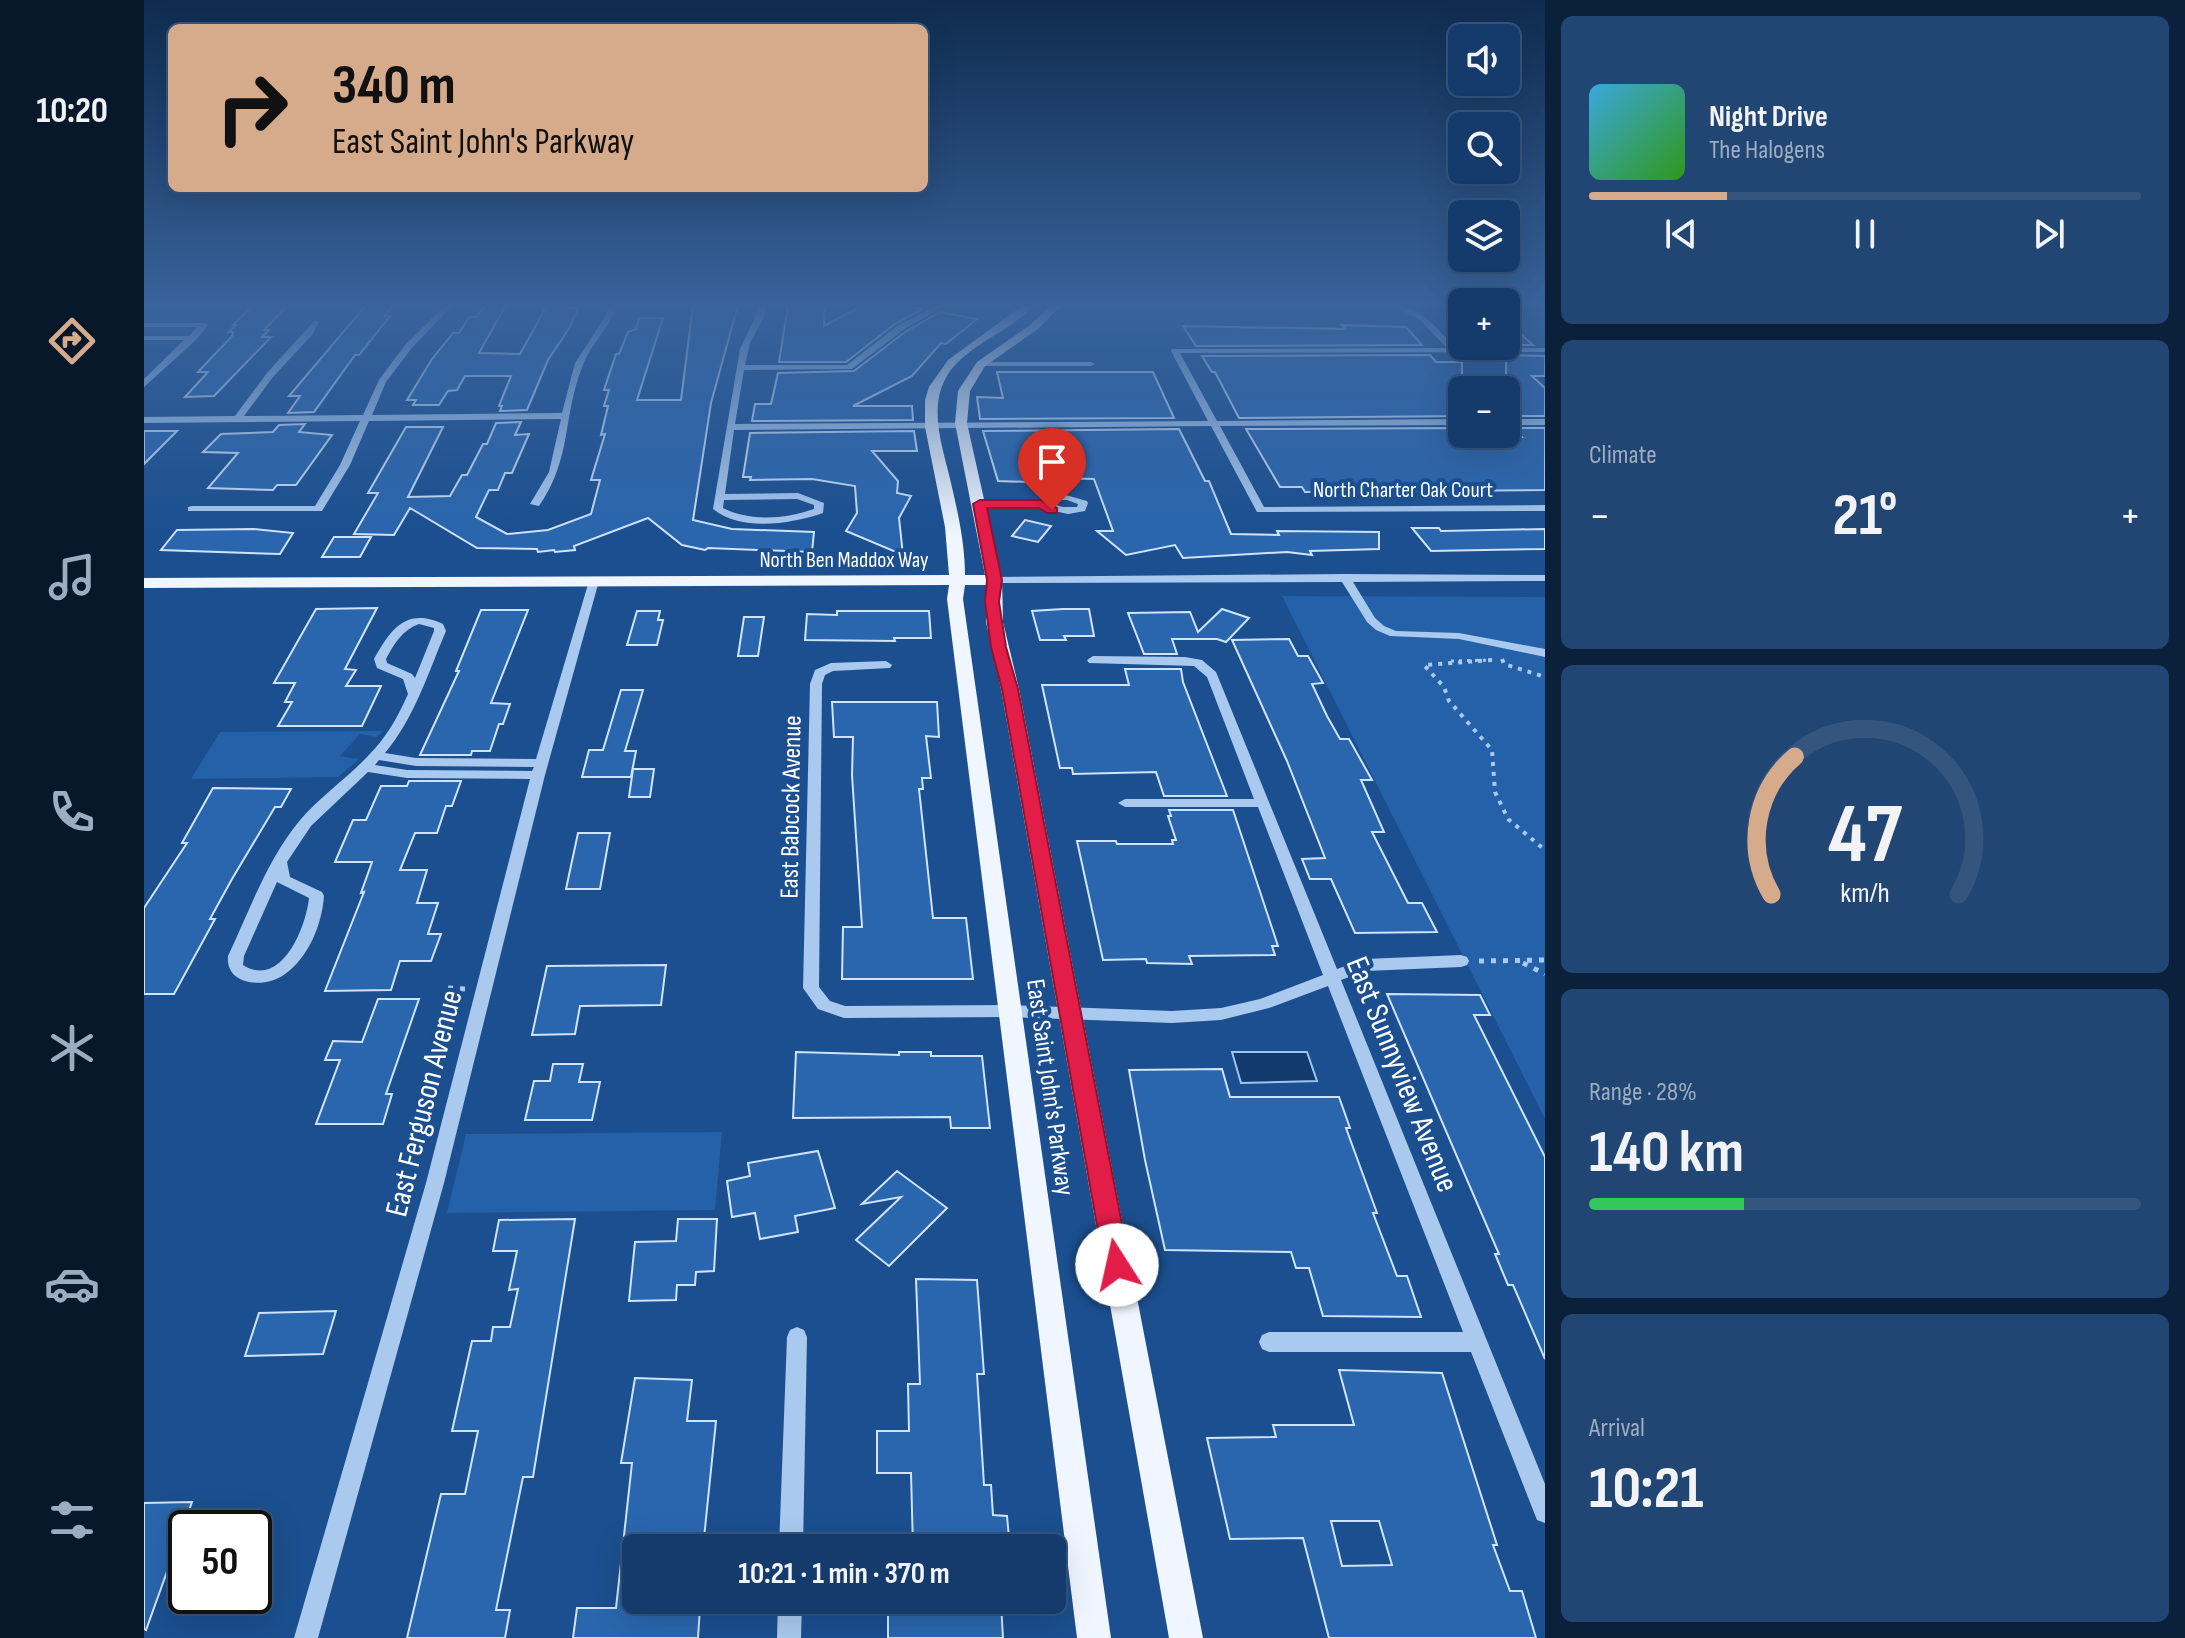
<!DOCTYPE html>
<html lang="en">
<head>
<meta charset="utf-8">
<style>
  body { margin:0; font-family:"Sofia Sans Condensed",sans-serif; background:#214673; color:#f1f3f6; height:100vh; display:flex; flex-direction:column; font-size:30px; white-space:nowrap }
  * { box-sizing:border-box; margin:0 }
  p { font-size:26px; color:#9dadc1 }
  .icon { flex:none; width:44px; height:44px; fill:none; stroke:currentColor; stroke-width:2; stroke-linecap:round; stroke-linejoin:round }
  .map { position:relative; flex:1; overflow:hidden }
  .drawer { display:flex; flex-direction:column; gap:16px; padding:16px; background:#0b203b; width:640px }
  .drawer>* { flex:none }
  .top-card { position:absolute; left:24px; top:24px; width:760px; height:168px; border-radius:12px; box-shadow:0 8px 32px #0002,0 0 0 2px #33557e; background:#d6ab8b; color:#111; overflow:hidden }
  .tools { position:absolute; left:1304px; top:24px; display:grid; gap:16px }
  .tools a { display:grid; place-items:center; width:72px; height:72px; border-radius:12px; background:#143b6b; box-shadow:0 8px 32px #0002,0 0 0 2px #33557e; font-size:40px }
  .speed { position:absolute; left:24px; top:1510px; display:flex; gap:16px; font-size:40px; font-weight:700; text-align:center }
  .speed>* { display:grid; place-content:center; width:104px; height:104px; border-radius:50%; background:#143b6b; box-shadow:0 8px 32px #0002,0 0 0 2px #33557e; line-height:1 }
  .speed .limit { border:4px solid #111; border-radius:12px; background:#fff; color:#111 }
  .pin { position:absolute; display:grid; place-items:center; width:68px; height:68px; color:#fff; margin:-82px -34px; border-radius:50% 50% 50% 0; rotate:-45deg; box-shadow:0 0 8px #0007 }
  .pin .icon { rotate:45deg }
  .me { position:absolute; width:88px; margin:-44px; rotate:350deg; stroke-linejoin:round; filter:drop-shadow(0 0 6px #0008) }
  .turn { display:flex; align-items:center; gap:28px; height:168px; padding:0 32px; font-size:36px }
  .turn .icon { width:104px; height:104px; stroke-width:2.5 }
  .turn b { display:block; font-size:56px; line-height:68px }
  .big { font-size:60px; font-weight:700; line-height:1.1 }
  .drawer .widget { flex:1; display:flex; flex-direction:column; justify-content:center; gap:12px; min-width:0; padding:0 28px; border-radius:12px; background:#214673 }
  .drawer .dial { align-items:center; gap:0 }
  .dial svg { height:208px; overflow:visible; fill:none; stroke:#33557e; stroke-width:7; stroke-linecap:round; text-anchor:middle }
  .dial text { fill:#f1f3f6; stroke:none }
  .song { display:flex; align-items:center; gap:24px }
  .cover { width:96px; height:96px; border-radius:12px; background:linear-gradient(135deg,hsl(200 70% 55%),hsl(110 70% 35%)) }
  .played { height:8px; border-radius:4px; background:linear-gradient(90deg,#d6ab8b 25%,#33557e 25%) }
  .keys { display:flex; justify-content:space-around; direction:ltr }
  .heat { display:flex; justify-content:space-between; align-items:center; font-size:44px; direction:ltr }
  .charge { height:12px; border-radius:6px; background:linear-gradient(90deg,#34c759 28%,#33557e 0) }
  .trip { position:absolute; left:478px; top:1534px; width:444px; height:80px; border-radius:12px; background:#143b6b; box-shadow:0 8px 32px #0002,0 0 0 2px #33557e; font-weight:700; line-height:80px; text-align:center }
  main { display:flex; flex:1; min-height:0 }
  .dock { display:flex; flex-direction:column; width:144px; justify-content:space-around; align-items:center; background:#08182b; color:#9dadc1 }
  .dock .icon { width:56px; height:56px }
  .dock .current { color:#d6ab8b }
  .dock b { font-size:36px; color:#f1f3f6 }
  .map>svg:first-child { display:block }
  .green { fill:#2461a8 }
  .water { fill:#123a6d; stroke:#9cc4f0; stroke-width:2 }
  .building { fill:#2a66ad; stroke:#cfe3fa; stroke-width:2; fill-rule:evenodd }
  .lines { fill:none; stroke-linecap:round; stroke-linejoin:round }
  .path-far2 { stroke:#a9c9ee; stroke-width:3; stroke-dasharray:3 5; stroke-linecap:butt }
  .path-far1 { stroke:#a9c9ee; stroke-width:4; stroke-dasharray:4 6; stroke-linecap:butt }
  .path { stroke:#a9c9ee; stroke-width:5; stroke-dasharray:5 7; stroke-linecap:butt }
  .minor { fill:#a9c9ee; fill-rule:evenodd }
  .major { fill:#f0f6ff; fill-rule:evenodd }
  .route { fill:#e11d48; stroke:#92132f; stroke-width:2 }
  .labels { text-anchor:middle; stroke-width:8; stroke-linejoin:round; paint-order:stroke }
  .far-street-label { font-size:22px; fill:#fff; stroke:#1b4f8f }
  .street-label { font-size:26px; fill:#fff; stroke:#1b4f8f }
  .near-street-label { font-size:32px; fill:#fff; stroke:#1b4f8f }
</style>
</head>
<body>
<main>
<nav class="dock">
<b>10:20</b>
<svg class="icon current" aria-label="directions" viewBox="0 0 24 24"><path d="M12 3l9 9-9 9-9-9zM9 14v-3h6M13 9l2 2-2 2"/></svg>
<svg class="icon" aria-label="music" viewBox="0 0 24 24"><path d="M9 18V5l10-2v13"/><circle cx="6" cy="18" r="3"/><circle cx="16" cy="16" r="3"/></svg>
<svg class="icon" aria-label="phone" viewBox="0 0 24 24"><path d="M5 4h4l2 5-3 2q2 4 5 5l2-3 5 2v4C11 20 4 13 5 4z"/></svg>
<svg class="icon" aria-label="climate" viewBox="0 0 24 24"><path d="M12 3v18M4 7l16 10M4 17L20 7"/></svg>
<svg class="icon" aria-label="car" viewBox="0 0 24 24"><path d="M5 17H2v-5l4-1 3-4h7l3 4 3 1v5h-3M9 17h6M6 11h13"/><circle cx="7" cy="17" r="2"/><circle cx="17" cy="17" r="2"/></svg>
<svg class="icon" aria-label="filters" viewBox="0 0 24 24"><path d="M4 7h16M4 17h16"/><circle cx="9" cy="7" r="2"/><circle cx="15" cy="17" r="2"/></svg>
</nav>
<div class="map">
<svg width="1401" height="1638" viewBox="0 0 1401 1638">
  <rect width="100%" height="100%" fill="#1b4f8f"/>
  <g class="green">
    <polygon points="1138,596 1401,597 1401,1119"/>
    <polygon points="239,731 233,737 216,734 196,756 215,759 194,777 47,779 76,732"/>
    <polygon points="578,1132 571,1210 303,1213 322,1134"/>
  </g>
  <polygon class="water" points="1088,1052 1163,1052 1173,1081 1097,1083"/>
  <g class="building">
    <polygon points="109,305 144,305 120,330 125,330 118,337 127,337 70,396 41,397 64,372 54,372 88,336 89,332 85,332 92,325 89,325"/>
    <polygon points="222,305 250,305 241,316 246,316 215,355 211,355 170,412 144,413 156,396 145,396"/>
    <polygon points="342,305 362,305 335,353 376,354 403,305 428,305 426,308 434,308 426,327 404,360 383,410 356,411 358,406 355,406 367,376 321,376 313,390 304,391 295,405 269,405 272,400 263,400 288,359 309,333 315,333 325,317 332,317"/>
    <polygon points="549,305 594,305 567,403 549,520 588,529 670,532 668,552 564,548 561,550 538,545 504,518 430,546 431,550 411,552 410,550 394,552 393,549 333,548 266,508 250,535 210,534 234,493 224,493 262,427 299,427 264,497 306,496 318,475 323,475 339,444 343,444 352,423 377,422 371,435 385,434 368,473 361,473 354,490 345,490 332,517 363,534 404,530 447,514 456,480 447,480 461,434 457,435 464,406 460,406 465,390 460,390 472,354 475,354 484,332 492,329 495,318 519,318 493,400 537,400"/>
    <polygon points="644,305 681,305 680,326 720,305 758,305 779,309 751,324 702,362 635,362"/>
    <polygon points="796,312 833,319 802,344 797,343 768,376 709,406 768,406 769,420 608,421 611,404 627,404 634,373 710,371 761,332"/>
    <polygon points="1362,321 1389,345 1362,345"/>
    <polygon points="1198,325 1262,327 1278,345 1052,346 1039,326 1201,329"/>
    <polygon points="1286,355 1292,362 1318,362 1318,416 1095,418 1071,372 1068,372 1058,356"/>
    <polygon points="1362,355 1401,356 1401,376 1388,376 1401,388 1401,416 1362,416"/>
    <polygon points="853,372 1009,372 1030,418 836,419 833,397 859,398"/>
    <polygon points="161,424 155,432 188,435 152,485 133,485 129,490 64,488 94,453 59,452 77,434 129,432 135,425"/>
    <polygon points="1318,428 1318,436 1378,437 1370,428 1401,428 1401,490 1161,492 1158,487 1136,487 1102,429"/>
    <polygon points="1035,429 1061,481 1065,481 1087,534 1135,535 1133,531 1235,532 1235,549 1166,551 1168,555 1143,552 1039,558 1031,545 982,555 953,531 969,531 950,479 911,478 913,483 854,481 839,431"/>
    <polygon points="0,431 33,431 0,464"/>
    <polygon points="770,431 773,451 728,451 754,481 753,493 767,496 755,518 759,555 702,531 713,513 711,486 668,479 606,480 607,477 599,477 606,433"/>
    <polygon points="881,520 907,526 894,542 868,536"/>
    <polygon points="1268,528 1295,528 1297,531 1401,529 1401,549 1287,551"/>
    <polygon points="110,529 149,533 136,554 17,550 33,530"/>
    <polygon points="190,537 227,537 216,557 178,557"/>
    <polygon points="233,608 201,669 212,670 202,686 237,686 218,726 134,726 148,702 141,702 151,683 130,683 172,609"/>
    <polygon points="919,609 945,609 950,636 920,636 922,640 896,640 888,611"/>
    <polygon points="1078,609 1105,618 1082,642 1073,639 1028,639 1033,654 1000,654 984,613 1046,612 1054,632"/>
    <polygon points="337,610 384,610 347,703 366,704 359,724 355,724 346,751 328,751 327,755 276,755 315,671 312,671"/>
    <polygon points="493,611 516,611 514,620 519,620 513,645 483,645"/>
    <polygon points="693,611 785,611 787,638 750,638 751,641 661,640 663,614 693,615"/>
    <polygon points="600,617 620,617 614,656 594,656"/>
    <polygon points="1145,639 1154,656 1164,656 1179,683 1168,684 1183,716 1196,739 1205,739 1228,780 1217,780 1240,832 1228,832 1264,903 1278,903 1293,932 1211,933 1187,879 1166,879 1158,859 1181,858 1143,761 1088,640"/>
    <polygon points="981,669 1037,669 1039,682 1083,796 1020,796 1012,772 929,774 928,768 916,768 898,685 985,685"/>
    <polygon points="477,690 499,690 481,751 492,751 487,777 438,777 445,750 459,750"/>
    <polygon points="688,702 793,702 795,737 782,736 787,778 778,778 779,789 775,789 789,918 822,918 829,979 698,979 699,927 718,927 708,775 709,737 690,737"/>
    <polygon points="489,769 510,769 506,797 485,797"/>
    <polygon points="265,781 317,781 308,806 302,806 293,833 271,833 256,870 283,870 273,903 294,903 284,934 297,934 287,961 256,961 247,990 181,991 220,892 217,893 228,862 191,862 209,820 222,820 237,786 263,786"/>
    <polygon points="69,788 147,789 137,807 131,807 88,879 66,919 71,919 30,994 0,994 0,908 43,843 38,843"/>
    <polygon points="1025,810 1089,810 1134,946 1128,946 1131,955 1045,956 1048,964 1003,963 1002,959 959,960 933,841 972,841 973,844 1029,844 1028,840 1032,840 1024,816 1027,816"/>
    <polygon points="434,833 466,833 456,889 422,889"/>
    <polygon points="522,965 517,1005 436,1006 431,1034 388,1035 403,966"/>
    <polygon points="1243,994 1336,995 1346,1015 1330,1015 1401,1157 1401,1359 1369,1285 1364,1285 1351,1254 1355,1254"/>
    <polygon points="234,999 275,999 242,1094 248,1094 239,1124 172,1124 196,1060 181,1060 189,1041 218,1042"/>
    <polygon points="652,1052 755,1055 755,1052 787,1052 787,1056 838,1056 846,1128 807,1128 806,1117 649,1118"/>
    <polygon points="409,1064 439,1064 435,1082 456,1082 448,1120 381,1120 390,1081 406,1081"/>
    <polygon points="1078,1069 1086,1097 1195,1097 1206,1128 1202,1128 1233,1213 1229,1213 1253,1276 1263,1276 1277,1317 1179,1316 1165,1268 1152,1268 1147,1252 1021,1250 1001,1160 985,1070"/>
    <polygon points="674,1151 691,1208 651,1216 654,1232 616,1239 611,1213 588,1217 583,1181 606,1176 604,1163"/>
    <polygon points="753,1171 803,1208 745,1266 712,1240 757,1197 718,1204"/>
    <polygon points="431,1219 389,1477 379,1477 352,1610 366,1610 361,1638 263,1638 297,1494 321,1494 334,1431 308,1431 328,1341 347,1341 349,1327 366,1327 374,1289 365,1290 373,1251 349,1251 355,1220"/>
    <polygon points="534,1219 573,1219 570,1271 552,1272 551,1285 533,1285 532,1300 485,1301 491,1242 532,1241"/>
    <polygon points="772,1279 833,1280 840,1374 833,1374 840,1485 847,1485 849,1515 863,1516 866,1548 769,1548 767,1473 733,1473 733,1431 765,1431 764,1384 776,1384"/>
    <polygon points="192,1311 179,1354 101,1356 115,1313"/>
    <path d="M1195 1370 1298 1373 1353 1545H1349L1366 1591H1378L1392 1638H1185L1159 1538 1086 1539 1063 1438 1132 1437 1129 1425H1210ZM1187 1521H1235L1248 1565 1198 1566Z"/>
    <polygon points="491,1378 548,1380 543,1421 572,1421 559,1548 492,1548 492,1608 556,1607 554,1638 429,1638 433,1608 472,1608 488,1463 477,1463"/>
    <polygon points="48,1502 2,1630 0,1629 0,1503"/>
    <polygon points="744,1602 857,1603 859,1638 744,1638"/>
  </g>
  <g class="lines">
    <polyline class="path-far2" points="1307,661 1348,660"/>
    <g class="path-far1">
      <polyline points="1358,659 1360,664 1401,677"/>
      <polyline points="1348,660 1280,665 1300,687 1305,701 1348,750 1351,792 1364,819 1401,850"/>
    </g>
    <g class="path">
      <polyline points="1335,961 1401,960"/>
      <polyline points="1379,963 1401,974"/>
      <polyline points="304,988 322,989"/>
    </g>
    <g class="minor">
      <path d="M301 305H309L267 349 242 382 228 415 418 413 431 363 459 320 466 305H473C466 328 447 343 439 365 418 416 429 457 395 506L386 504 405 472 417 419 225 421 206 465 178 511H44V507L48 506H171L196 465 216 421 0 423V417L91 416 123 373 171 320 175 322 168 335 129 377 100 416 219 415 235 380 261 345Z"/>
      <path d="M617 305H623L620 317 606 343 601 365H703L753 326 793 305H802L759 330 708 369 600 370 591 424 1064 421 1027 351 1028 349 1303 348 1276 320 1247 305C1275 304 1294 329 1311 348H1401V352L1036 353 1073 421 1318 419V425L1076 426 1120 507 1401 505V511L1113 512 1067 426 590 430 581 494 654 493 680 503 679 513C646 524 598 532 569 509L596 349ZM653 499 670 505V509C641 519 607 522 579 508L580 500Z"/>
      <polygon points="0,323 60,323 64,325 52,340 0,387 0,379 40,340 0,340 0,336 45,336 53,327 0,327"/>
      <polygon points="837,362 947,362 951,364 947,366 834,366 834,362"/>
      <rect x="1362" y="419" width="39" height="6"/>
      <path d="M918 494 943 501 944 503 941 511 924 514 887 506 836 507 831 504 836 501H895L903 496ZM912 500H923L934 504 933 507H919L905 503Z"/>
      <polygon points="1200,574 1401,575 1401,581 1209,582 1231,618 1240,626 1252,631 1315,633 1401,649 1401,657 1315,639 1246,636 1232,630 1223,622 1198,582 850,583 845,580 850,577"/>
      <path d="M450 578 455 581 401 775 300 1183 174 1638H150L282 1183 386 779 263 778 224 772 167 826 143 862 146 877 178 892 180 896C178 924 165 957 141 974 122 989 81 986 84 956 106 910 123 859 157 819 177 796 203 778 224 756 242 738 254 717 264 694L259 679 233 668 230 659C247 629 262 607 299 624L302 631C284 673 271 717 241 753L272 758 392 759 445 581ZM275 624 290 628V631L271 678 268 674 243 663 242 659C250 644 258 630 275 624ZM235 760 272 766 390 767 388 771 263 770 231 765ZM133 882 165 898C162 928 137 989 99 965L100 956Z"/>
      <polygon points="949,656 1041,657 1058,660 1072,672 1193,969 1221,959 1317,955 1323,957 1325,961 1323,965 1317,967 1222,971 1197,980 1401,1484 1401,1523 1393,1520 1327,1352 1125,1352 1118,1349 1115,1342 1118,1335 1125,1332 1319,1332 1184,986 1125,1008 1077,1020 1028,1023 867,1017 700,1018 674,1009 659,988 666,684 671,670 687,663 742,661 748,665 746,668 689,671 681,675 678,684 675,987 686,1001 701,1006 867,1005 1028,1011 1077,1008 1116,999 1179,975 1114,807 981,807 974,803 981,799 1110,799 1063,677 1050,666 945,663 943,660"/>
      <polygon points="653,1327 660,1330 663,1337 659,1548 635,1548 643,1337 646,1330"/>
      <polygon points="634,1600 658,1600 657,1638 633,1638"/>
    </g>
    <path class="major" d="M879 305H890C868 330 834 340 811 365 780 400 798 443 807 483 814 513 821 544 821 575H841L811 423 814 391 833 362 886 325 907 305H918L894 329 841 366 826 391 823 423 858 580 859 622 875 689 1059 1638H1025L857 689 842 622V585H821L819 599 967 1638H933L803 599 805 585 0 588V578L805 575 801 527 781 427V400L785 387 804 360Z"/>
  </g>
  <linearGradient id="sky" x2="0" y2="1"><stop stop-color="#0f2b4f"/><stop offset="0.57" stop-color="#39639b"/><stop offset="1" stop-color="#39639b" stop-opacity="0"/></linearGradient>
  <rect width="1401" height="534" fill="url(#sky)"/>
  <polygon class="route" points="898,500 913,508 913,513 903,513 895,508 843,508 858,580 855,602 862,647 874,689 986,1265 982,1273 973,1276 964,1273 960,1265 858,689 847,647 841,602 843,580 829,504 836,500"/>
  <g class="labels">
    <g class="far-street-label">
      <text x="1259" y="497">North Charter Oak Court</text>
      <text x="700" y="567">North Ben Maddox Way</text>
    </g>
    <g class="street-label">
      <text transform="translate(646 807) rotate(-89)" y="9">East Babcock Avenue</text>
      <text transform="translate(907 1087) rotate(82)" y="9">East Saint John's Parkway</text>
    </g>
    <g class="near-street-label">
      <text transform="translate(1259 1074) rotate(68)" y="11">East Sunnyview Avenue</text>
      <text transform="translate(279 1103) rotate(-76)" y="11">East Ferguson Avenue</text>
    </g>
  </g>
</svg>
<div class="tools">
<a><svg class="icon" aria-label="sound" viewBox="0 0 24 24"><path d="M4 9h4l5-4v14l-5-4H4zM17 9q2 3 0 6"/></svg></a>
<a><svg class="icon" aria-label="search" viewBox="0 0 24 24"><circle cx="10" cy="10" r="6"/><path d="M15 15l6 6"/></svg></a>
<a><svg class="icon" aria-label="layers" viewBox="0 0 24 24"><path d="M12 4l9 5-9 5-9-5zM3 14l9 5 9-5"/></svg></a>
<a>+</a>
<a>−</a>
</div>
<div class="speed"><div class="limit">50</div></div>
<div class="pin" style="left:908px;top:510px;background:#d93025"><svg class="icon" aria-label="arrive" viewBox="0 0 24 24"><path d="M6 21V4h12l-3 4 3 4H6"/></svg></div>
<svg class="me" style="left:973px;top:1265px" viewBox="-20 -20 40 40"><circle r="19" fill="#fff"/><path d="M0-13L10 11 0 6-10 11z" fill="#e11d48"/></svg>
<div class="trip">10:21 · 1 min · 370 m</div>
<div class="top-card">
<div class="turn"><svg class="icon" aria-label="right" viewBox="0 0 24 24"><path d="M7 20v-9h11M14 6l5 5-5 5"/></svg><div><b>340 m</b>East Saint John's Parkway</div></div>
</div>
</div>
<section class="drawer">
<div class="widget">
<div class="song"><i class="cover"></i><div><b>Night Drive</b><p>The Halogens</p></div></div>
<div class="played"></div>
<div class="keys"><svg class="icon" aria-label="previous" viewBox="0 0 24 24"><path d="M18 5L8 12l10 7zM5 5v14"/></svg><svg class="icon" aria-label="pause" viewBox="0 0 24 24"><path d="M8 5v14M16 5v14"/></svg><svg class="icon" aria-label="next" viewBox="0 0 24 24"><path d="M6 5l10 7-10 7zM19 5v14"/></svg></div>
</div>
<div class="widget"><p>Climate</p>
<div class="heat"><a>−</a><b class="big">21°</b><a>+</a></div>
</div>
<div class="widget dial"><svg viewBox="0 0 100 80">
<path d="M14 69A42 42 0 1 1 86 69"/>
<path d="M14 69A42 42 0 0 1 23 16" stroke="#d6ab8b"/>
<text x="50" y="56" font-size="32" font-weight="700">47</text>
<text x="50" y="72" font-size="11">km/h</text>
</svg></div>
<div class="widget"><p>Range · 28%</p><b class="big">140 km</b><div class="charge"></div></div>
<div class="widget"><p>Arrival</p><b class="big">10:21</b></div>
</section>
</main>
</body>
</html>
